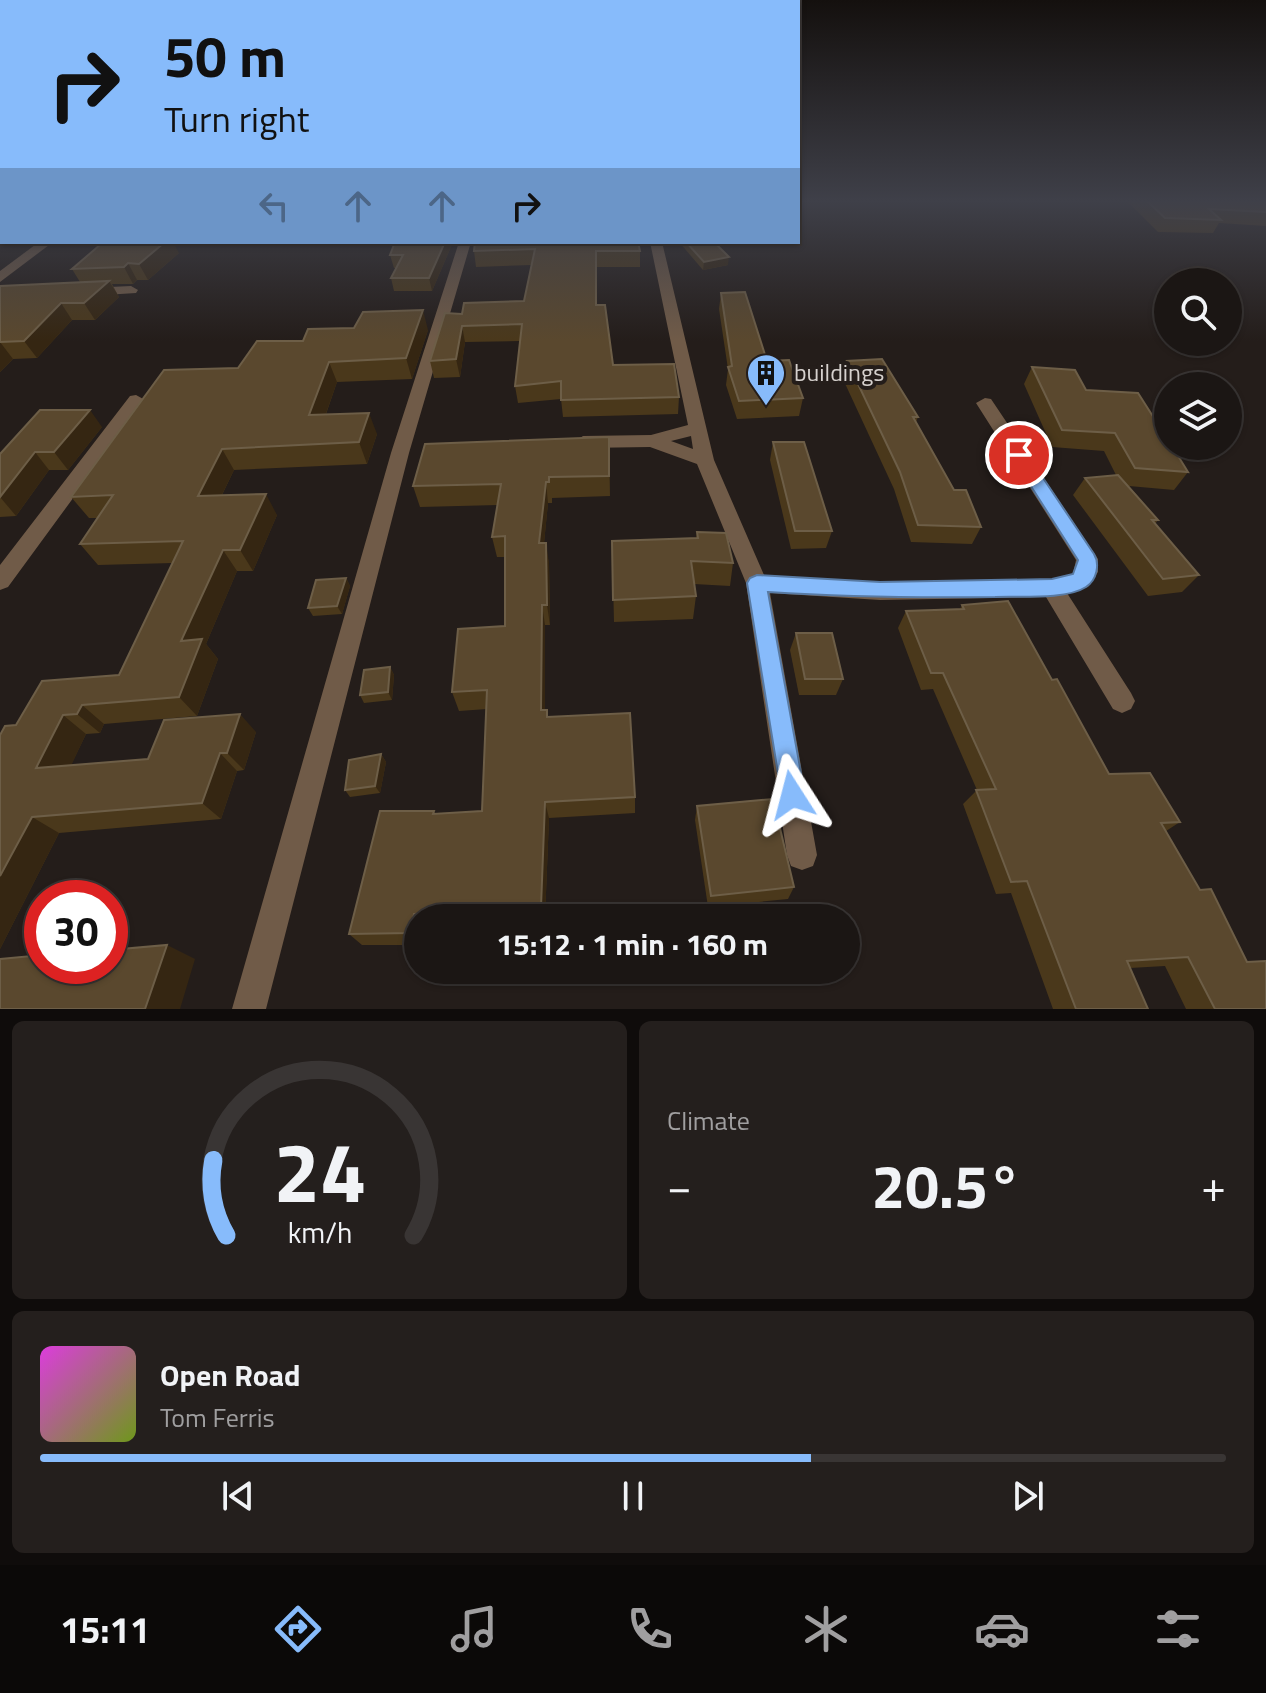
<!DOCTYPE html>
<html lang="en">
<head>
<meta charset="utf-8">
<style>
  body { margin:0; font-family:"Titillium Web",sans-serif; background:#241f1d; color:#f1f3f6; height:100vh; display:flex; flex-direction:column; font-size:30px; white-space:nowrap }
  * { box-sizing:border-box; margin:0 }
  p { font-size:26px; color:#a09fa0 }
  .icon { flex:none; width:44px; height:44px; fill:none; stroke:currentColor; stroke-width:2; stroke-linecap:round; stroke-linejoin:round }
  .map { position:relative; height:1009px; overflow:hidden }
  .drawer { display:flex; flex-direction:column; gap:12px; padding:12px; background:#0f0c0b; flex:1 }
  .drawer>* { flex:none }
  .banner { position:absolute; left:0px; top:0px; width:800px; height:244px; box-shadow:0 2px 6px #0004,0 0 0 2px #393534; background:#87bbfb; color:#111; overflow:hidden }
  .controls { position:absolute; left:1154px; top:268px; display:grid; gap:16px }
  .controls a { display:grid; place-items:center; width:88px; height:88px; border-radius:50%; background:#1b1614; box-shadow:0 2px 6px #0004,0 0 0 2px #393534; font-size:40px }
  .speed { position:absolute; left:24px; top:880px; display:flex; gap:16px; font-size:40px; font-weight:700; text-align:center }
  .speed>* { display:grid; place-content:center; width:104px; height:104px; border-radius:50%; background:#1b1614; box-shadow:0 2px 6px #0004,0 0 0 2px #393534; line-height:1 }
  .speed .limit { border:12px solid #d22; background:#fff; color:#111 }
  .pin { position:absolute; display:grid; place-items:center; width:68px; height:68px; color:#fff; margin:-34px; border:4px solid #fff; border-radius:50%; box-shadow:0 2px 8px #0007 }
  .me { position:absolute; width:88px; margin:-44px; rotate:351deg; stroke-linejoin:round; filter:drop-shadow(0 0 6px #0008) }
  .turn { display:flex; align-items:center; gap:28px; height:168px; padding:0 32px; font-size:36px }
  .turn .icon { width:104px; height:104px; stroke-width:2.5 }
  .turn b { display:block; font-size:56px; line-height:68px }
  .lanes { display:flex; align-items:center; height:76px; padding:0 32px; background:#0003; justify-content:center; gap:40px; direction:ltr }
  .lanes .off { opacity:.35 }
  .big { font-size:60px; font-weight:700; line-height:1.1 }
  .drawer .widget { flex:1; display:flex; flex-direction:column; justify-content:center; gap:12px; min-width:0; padding:0 28px; border-radius:12px; background:#241f1d }
  .drawer .dial { align-items:center; gap:0 }
  .dial svg { height:208px; overflow:visible; fill:none; stroke:#393534; stroke-width:7; stroke-linecap:round; text-anchor:middle }
  .dial text { fill:#f1f3f6; stroke:none }
  .song { display:flex; align-items:center; gap:24px }
  .cover { width:96px; height:96px; border-radius:12px; background:linear-gradient(135deg,hsl(300 70% 55%),hsl(80 70% 35%)) }
  .played { height:8px; border-radius:4px; background:linear-gradient(90deg,#87bbfb 65%,#393534 65%) }
  .keys { display:flex; justify-content:space-around; direction:ltr }
  .heat { display:flex; justify-content:space-between; align-items:center; font-size:44px; direction:ltr }
  .drawer .tiles { flex:1; display:grid; gap:12px; grid-template-columns:1fr 1fr }
  .widget:last-child { grid-column:span 2 }
  .trip { position:absolute; left:404px; top:904px; width:456px; height:80px; border-radius:40px; background:#1b1614; box-shadow:0 2px 6px #0004,0 0 0 2px #393534; font-weight:700; line-height:80px; text-align:center }
  .dock { display:flex; height:128px; justify-content:space-around; align-items:center; background:#0b0908; color:#a09fa0 }
  .dock .icon { width:56px; height:56px }
  .dock .active { color:#87bbfb }
  .dock b { font-size:36px; color:#f1f3f6 }
  .map>svg:first-child { display:block }
  .lines { fill:none; stroke-linecap:round; stroke-linejoin:round }
  .minor { fill:#705b48; fill-rule:evenodd }
  .wall { fill:#4a381b }
  .shaded-wall { fill:#352612 }
  .building { fill:#5a482e; stroke:#6d5e47; stroke-width:2 }
  .route { fill:#87bbfb; stroke:#587aa3; stroke-width:2 }
  .labels { text-anchor:middle; stroke-width:8; stroke-linejoin:round; paint-order:stroke }
  .poi-label { font-size:24px; fill:#d6d1ce; stroke:#241d1a; text-anchor:start }
</style>
</head>
<body>
<div class="map">
<svg width="1266" height="1009" viewBox="0 0 1266 1009">
  <rect width="100%" height="100%" fill="#241d1a"/>
  <g class="lines">
    <g class="minor">
      <polygon points="39,242 53,242 0,282 0,271"/>
      <polygon points="459,242 471,242 409,453 266,1009 232,1009 391,453"/>
      <path d="M650 242H662L714 460 764 575 880 582 1052 579 1073 574 1076 560 976 403 985 398 991 399 1098 559V572L1088 587 1067 593 1131 693 1135 701 1131 709 1122 713 1113 709 1046 597 880 600 770 593 817 855 813 866 802 870 791 866 787 855 746 583 697 464 650 447 583 448 574 442 583 436 651 435 688 425ZM691 436 693 449 671 441Z"/>
      <polygon points="131,286 138,290 136,293 88,296 81,292 88,288"/>
      <polygon points="136,395 145,400 142,404 8,587 0,590 0,565 130,396"/>
    </g>
  </g>
  <g class="wall">
    <polygon points="1126,200 1266,200 1266,226 1219,223 1213,233 1158,232"/>
    <polygon points="395,242 453,242 432,291 394,291 391,278 396,268 394,268 390,255"/>
    <polygon points="475,242 640,251 640,267 597,267 597,305 613,365 679,397 678,414 563,417 561,399 518,403 515,386 520,341 465,342 460,377 434,378 430,361 462,314 524,301 531,265 476,267 474,251"/>
    <polygon points="679,242 714,242 728,265 703,270"/>
    <polygon points="179,253 148,280 137,280 133,284 112,284 119,297 95,320 72,320 37,358 13,359 0,372 0,286 80,282 72,269"/>
    <polygon points="721,293 767,361 803,398 799,416 737,419 726,385 728,369 719,309"/>
    <polygon points="428,330 412,379 337,382 326,414 377,434 367,464 234,470 222,495 277,515 253,571 237,571 206,644 218,659 197,716 104,724 100,733 86,734 71,765 148,759 256,732 244,770 237,771 221,819 59,833 0,949 0,735 16,725 119,675 173,563 98,565 80,544 97,518 89,518 71,497 238,368 303,341"/>
    <polygon points="847,361 918,417 916,422 954,490 981,527 972,544 911,542 894,489 842,377"/>
    <polygon points="1032,367 1086,390 1188,472 1174,490 1129,486 1158,520 1155,524 1199,575 1182,592 1148,596 1073,495 1085,478 1116,475 1104,451 1052,447 1024,384"/>
    <polygon points="102,427 68,470 49,470 16,516 0,517 0,454"/>
    <polygon points="609,437 610,496 552,498 552,503 548,503 544,543 549,563 550,625 545,625 545,710 547,710 548,717 635,797 635,813 549,818 545,918 418,918 418,945 362,945 349,934 434,811 435,814 482,811 487,709 459,711 452,692 505,626 505,557 497,557 492,537 498,505 420,507 413,486"/>
    <polygon points="773,442 832,531 826,548 791,549 770,460"/>
    <polygon points="697,532 733,563 730,586 694,584 696,596 693,619 614,622 612,541 696,538"/>
    <polygon points="346,578 350,586 342,614 313,616 308,608"/>
    <polygon points="962,605 1052,680 1109,774 1180,822 1166,831 1266,1009 1186,1009 1165,966 1130,968 1148,1009 1053,1009 1011,893 996,894 963,804 977,790 933,689 921,690 898,628 906,611 960,609"/>
    <polygon points="796,633 843,679 836,695 799,695 790,650"/>
    <polygon points="390,667 394,675 392,700 364,703 360,695"/>
    <polygon points="381,754 386,762 380,793 350,797 345,790"/>
    <polygon points="697,806 794,887 788,899 708,907 695,820"/>
  </g>
  <g class="shaded-wall">
    <polygon points="165,242 173,242 179,253 148,280 139,264"/>
    <polygon points="445,242 453,242 432,291 429,278"/>
    <polygon points="729,257 728,265 703,270 704,262"/>
    <polygon points="128,263 137,280 133,284 124,267"/>
    <polygon points="109,281 119,297 95,320 84,303"/>
    <polygon points="61,303 72,320 37,358 24,341"/>
    <polygon points="423,310 428,330 412,379 406,358"/>
    <polygon points="462,326 465,342 460,377 456,359"/>
    <polygon points="0,342 13,359 0,372"/>
    <polygon points="329,362 337,382 318,436 309,415"/>
    <polygon points="90,410 102,427 68,470 54,452"/>
    <polygon points="369,413 377,434 367,464 359,442"/>
    <polygon points="222,449 234,470 211,517 198,496"/>
    <polygon points="35,452 49,470 16,516 0,497"/>
    <polygon points="546,482 548,503 542,563 539,543"/>
    <polygon points="266,494 277,515 253,571 240,550"/>
    <polygon points="546,543 549,563 550,625 547,605"/>
    <polygon points="223,550 237,571 206,644 218,659 197,716 179,697 181,641"/>
    <polygon points="346,578 350,586 342,614 337,606"/>
    <polygon points="542,605 545,625 545,728 541,710"/>
    <polygon points="390,667 394,675 392,700 388,692"/>
    <polygon points="82,705 104,724 100,733 77,714"/>
    <polygon points="240,714 256,732 244,770 227,753"/>
    <polygon points="63,715 86,734 62,785 36,768"/>
    <polygon points="220,753 237,771 221,819 202,803"/>
    <polygon points="381,754 386,762 380,793 375,786"/>
    <polygon points="545,802 549,818 545,918 541,907"/>
    <polygon points="32,817 59,833 0,949 0,876"/>
    <polygon points="414,914 418,919 418,942 410,933"/>
    <polygon points="167,945 195,959 180,1009 145,1009"/>
  </g>
  <g class="building">
    <polygon points="1146,200 1266,200 1266,212 1209,209 1221,220 1165,218"/>
    <polygon points="111,242 165,242 139,264 128,263 124,267 72,269 101,244 109,244"/>
    <polygon points="395,242 445,242 429,278 391,278 403,255 390,255"/>
    <polygon points="475,242 638,242 640,251 596,251 596,305 605,305 613,365 674,364 679,397 561,400 561,381 515,386 522,324 462,326 456,359 430,361 445,313 462,314 464,303 524,301 535,249 474,251"/>
    <polygon points="686,242 714,242 729,257 704,262"/>
    <polygon points="109,281 84,303 61,303 24,341 0,342 0,286"/>
    <polygon points="745,292 767,361 789,360 803,398 739,401 728,367 732,366 721,293"/>
    <polygon points="423,310 406,358 329,362 309,415 369,413 359,442 222,449 198,496 266,494 240,550 223,550 181,641 202,639 179,697 82,705 77,714 63,715 36,768 148,759 164,720 240,714 227,753 220,753 202,803 32,817 0,876 0,735 5,726 16,725 42,681 119,675 183,541 80,544 113,495 71,497 164,370 238,368 257,341 303,341 308,329 354,328 363,312"/>
    <polygon points="882,359 918,417 913,417 954,490 966,490 981,527 918,525 900,472 847,361"/>
    <polygon points="1032,367 1075,370 1086,390 1138,393 1168,440 1168,446 1172,446 1188,472 1135,468 1115,433 1062,430"/>
    <polygon points="40,410 90,410 54,452 35,452 0,497 0,454"/>
    <polygon points="609,437 609,476 549,477 549,482 546,482 539,543 546,543 547,605 542,605 541,710 547,710 547,717 630,713 635,797 545,802 541,907 414,914 410,933 349,934 380,811 434,811 433,814 482,811 487,690 452,692 458,629 505,626 505,536 492,537 501,484 413,486 425,444"/>
    <polygon points="773,442 804,442 832,531 795,531"/>
    <polygon points="1118,475 1158,520 1152,520 1199,575 1163,579 1085,478"/>
    <polygon points="697,532 726,533 733,563 691,561 696,596 613,600 612,541 698,538"/>
    <polygon points="346,578 337,606 308,608 316,580"/>
    <polygon points="1008,601 1052,680 1057,679 1109,774 1150,773 1180,822 1161,823 1200,890 1211,889 1247,962 1266,961 1266,1009 1215,1009 1188,957 1127,961 1148,1009 1076,1009 1027,881 1011,882 976,790 996,789 943,673 931,673 906,611 964,609 962,605"/>
    <polygon points="796,633 832,633 843,679 805,679"/>
    <polygon points="390,667 388,692 360,695 364,670"/>
    <polygon points="381,754 375,786 345,790 349,760"/>
    <polygon points="773,799 794,887 711,896 697,806"/>
    <polygon points="167,945 145,1009 0,1009 0,959 42,955 42,966 110,966 110,950"/>
  </g>
  <linearGradient id="sky" x2="0" y2="1"><stop stop-color="#14100e"/><stop offset="0.59" stop-color="#3f4049"/><stop offset="1" stop-color="#3f4049" stop-opacity="0"/></linearGradient>
  <rect width="1266" height="341" fill="url(#sky)"/>
  <path class="route" d="M1019 449 1025 451 1094 554C1100 564 1097 580 1086 587 1066 600 1020 596 995 597 919 598 845 597 768 592L805 795 801 804 792 807 783 804 747 583 750 578 757 575 880 582 1052 579 1073 574 1078 560 1011 455Z"/>
  <defs>
    <symbol id="building-pin" viewBox="-11 -11 22 30"><path d="M0 17L-7.5 6A9.5 9.5 0 1 1 7.5 6Z" fill="#87bbfb" stroke="#241d1a"/><path d="M-4-6H4V6H1V3H-1V6H-4ZM-2.5-4.3h1.7v1.8h-1.7ZM.8-4.3h1.7v1.8H.8ZM-2.5-1h1.7V.8h-1.7ZM.8-1h1.7V.8H.8Z" fill="#111"/></symbol>
  </defs>
  <g fill-rule="evenodd">
    <use href="#building-pin" x="744" y="351" width="44" height="60"/>
  </g>
  <g class="labels">
    <g class="poi-label">
      <text x="794" y="381">buildings</text>
    </g>
  </g>
</svg>
<div class="controls">
<a><svg class="icon" aria-label="search" viewBox="0 0 24 24"><circle cx="10" cy="10" r="6"/><path d="M15 15l6 6"/></svg></a>
<a><svg class="icon" aria-label="layers" viewBox="0 0 24 24"><path d="M12 4l9 5-9 5-9-5zM3 14l9 5 9-5"/></svg></a>
</div>
<div class="speed"><div class="limit">30</div></div>
<div class="pin" style="left:1019px;top:455px;background:#d93025"><svg class="icon" aria-label="arrive" viewBox="0 0 24 24"><path d="M6 21V4h12l-3 4 3 4H6"/></svg></div>
<svg class="me" style="left:792px;top:795px" viewBox="-20 -20 40 40"><path d="M0-17L14 15 0 8-14 15z" fill="#87bbfb" stroke="#fff" stroke-width="4"/></svg>
<div class="trip">15:12 · 1 min · 160 m</div>
<div class="banner">
<div class="turn"><svg class="icon" aria-label="right" viewBox="0 0 24 24"><path d="M7 20v-9h11M14 6l5 5-5 5"/></svg><div><b>50 m</b>Turn right</div></div>
<div class="lanes"><svg class="icon off" aria-label="left" viewBox="0 0 24 24"><path d="M17 20v-9H6M10 6l-5 5 5 5"/></svg><svg class="icon off" aria-label="ahead" viewBox="0 0 24 24"><path d="M12 20V5M6 11l6-6 6 6"/></svg><svg class="icon off" aria-label="ahead" viewBox="0 0 24 24"><path d="M12 20V5M6 11l6-6 6 6"/></svg><svg class="icon" aria-label="right" viewBox="0 0 24 24"><path d="M7 20v-9h11M14 6l5 5-5 5"/></svg></div>
</div>
</div>
<section class="drawer">
<div class="tiles">
<div class="widget dial"><svg viewBox="0 0 100 80">
<path d="M14 69A42 42 0 1 1 86 69"/>
<path d="M14 69A42 42 0 0 1 9 40" stroke="#87bbfb"/>
<text x="50" y="56" font-size="32" font-weight="700">24</text>
<text x="50" y="72" font-size="11">km/h</text>
</svg></div>
<div class="widget"><p>Climate</p>
<div class="heat"><a>−</a><b class="big">20.5°</b><a>+</a></div>
</div>
<div class="widget">
<div class="song"><i class="cover"></i><div><b>Open Road</b><p>Tom Ferris</p></div></div>
<div class="played"></div>
<div class="keys"><svg class="icon" aria-label="previous" viewBox="0 0 24 24"><path d="M18 5L8 12l10 7zM5 5v14"/></svg><svg class="icon" aria-label="pause" viewBox="0 0 24 24"><path d="M8 5v14M16 5v14"/></svg><svg class="icon" aria-label="next" viewBox="0 0 24 24"><path d="M6 5l10 7-10 7zM19 5v14"/></svg></div>
</div>
</div>
</section>
<nav class="dock">
<b>15:11</b>
<svg class="icon active" aria-label="directions" viewBox="0 0 24 24"><path d="M12 3l9 9-9 9-9-9zM9 14v-3h6M13 9l2 2-2 2"/></svg>
<svg class="icon" aria-label="music" viewBox="0 0 24 24"><path d="M9 18V5l10-2v13"/><circle cx="6" cy="18" r="3"/><circle cx="16" cy="16" r="3"/></svg>
<svg class="icon" aria-label="phone" viewBox="0 0 24 24"><path d="M5 4h4l2 5-3 2q2 4 5 5l2-3 5 2v4C11 20 4 13 5 4z"/></svg>
<svg class="icon" aria-label="climate" viewBox="0 0 24 24"><path d="M12 3v18M4 7l16 10M4 17L20 7"/></svg>
<svg class="icon" aria-label="car" viewBox="0 0 24 24"><path d="M5 17H2v-5l4-1 3-4h7l3 4 3 1v5h-3M9 17h6M6 11h13"/><circle cx="7" cy="17" r="2"/><circle cx="17" cy="17" r="2"/></svg>
<svg class="icon" aria-label="filters" viewBox="0 0 24 24"><path d="M4 7h16M4 17h16"/><circle cx="9" cy="7" r="2"/><circle cx="15" cy="17" r="2"/></svg>
</nav>
</body>
</html>
